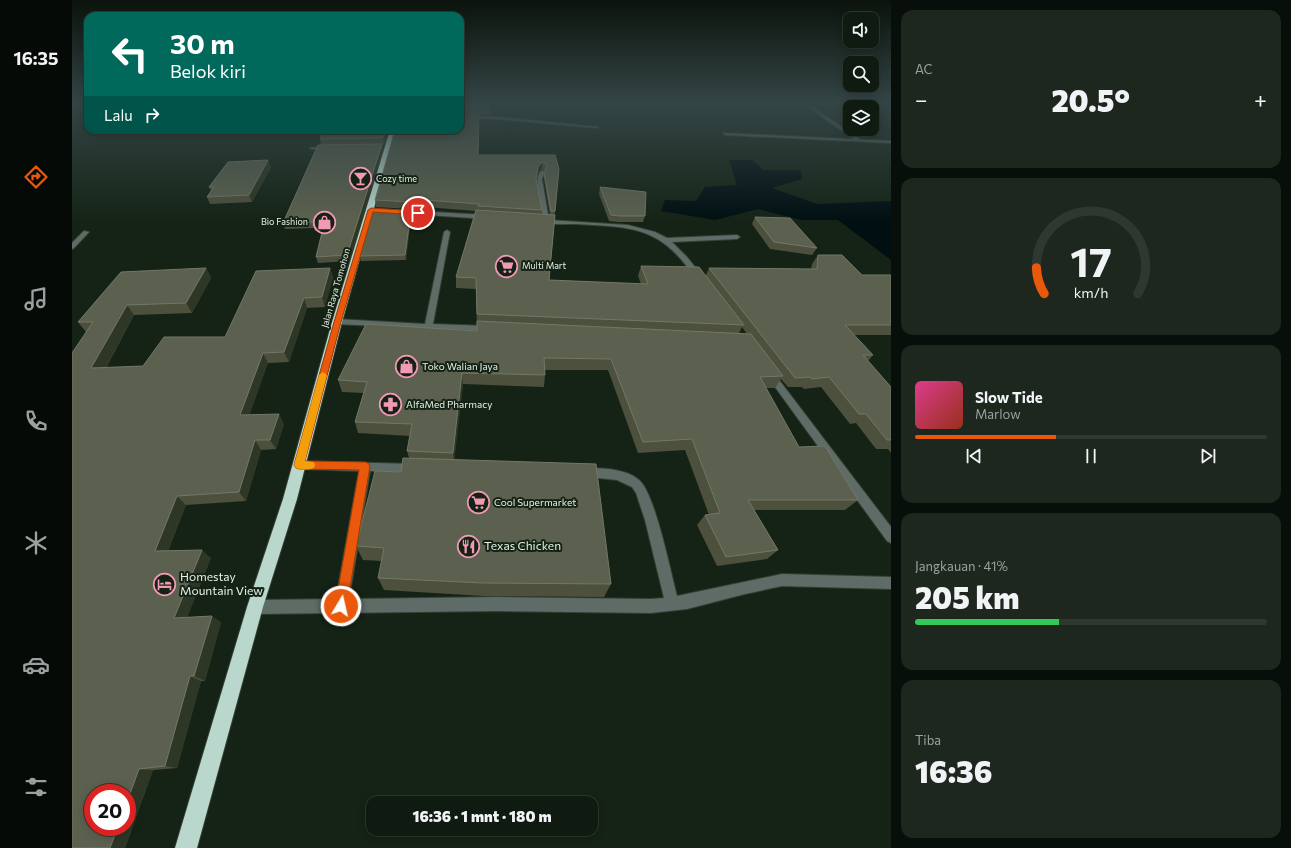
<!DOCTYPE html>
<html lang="id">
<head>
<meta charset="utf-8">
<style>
  body { margin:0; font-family:Commissioner,sans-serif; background:#1d271e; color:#f1f3f6; height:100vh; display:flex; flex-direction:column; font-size:15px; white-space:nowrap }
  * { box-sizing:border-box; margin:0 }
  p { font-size:13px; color:#9ba19f }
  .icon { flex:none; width:22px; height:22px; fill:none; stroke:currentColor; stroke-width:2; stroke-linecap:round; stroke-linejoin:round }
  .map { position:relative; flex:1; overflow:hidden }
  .panel { display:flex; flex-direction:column; gap:10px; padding:10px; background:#080e09; width:400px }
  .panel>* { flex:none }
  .top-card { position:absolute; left:12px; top:12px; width:380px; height:122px; border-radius:12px; box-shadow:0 2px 10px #0003,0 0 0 1px #2f3830; background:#00695c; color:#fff; overflow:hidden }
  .buttons { position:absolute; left:771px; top:12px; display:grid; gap:8px }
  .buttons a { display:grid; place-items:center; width:36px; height:36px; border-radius:8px; background:#0f1a10; box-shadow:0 2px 10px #0003,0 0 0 1px #2f3830; font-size:20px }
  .speed { position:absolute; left:12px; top:784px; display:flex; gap:8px; font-size:20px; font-weight:700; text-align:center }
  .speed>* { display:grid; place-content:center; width:52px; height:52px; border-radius:50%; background:#0f1a10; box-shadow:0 2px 10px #0003,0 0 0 1px #2f3830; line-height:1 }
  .speed .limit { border:6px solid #d22; background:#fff; color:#111 }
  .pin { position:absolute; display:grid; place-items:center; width:34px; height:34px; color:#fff; margin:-17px; border:2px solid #fff; border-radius:50%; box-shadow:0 1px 4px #0007 }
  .me { position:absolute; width:44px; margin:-22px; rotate:9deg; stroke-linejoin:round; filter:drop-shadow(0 0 3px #0008) }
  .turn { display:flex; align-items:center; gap:14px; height:84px; padding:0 20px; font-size:18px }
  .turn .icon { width:52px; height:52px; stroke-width:2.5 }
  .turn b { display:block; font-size:28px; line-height:34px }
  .then { display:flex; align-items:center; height:38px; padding:0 20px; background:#0003; gap:8px; font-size:15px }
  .big { font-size:30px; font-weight:800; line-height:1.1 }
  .panel .card { flex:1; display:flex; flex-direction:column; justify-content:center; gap:6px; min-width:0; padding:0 14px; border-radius:12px; background:#1d271e }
  .panel .dial { align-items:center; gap:0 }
  .dial svg { height:104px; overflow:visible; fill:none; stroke:#2f3830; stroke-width:7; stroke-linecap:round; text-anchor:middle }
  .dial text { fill:#f1f3f6; stroke:none }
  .song { display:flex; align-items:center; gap:12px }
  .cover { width:48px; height:48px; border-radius:6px; background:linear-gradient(135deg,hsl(330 70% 55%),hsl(10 70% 35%)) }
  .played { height:4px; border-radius:2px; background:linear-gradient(90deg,#ea580c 40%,#2f3830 40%) }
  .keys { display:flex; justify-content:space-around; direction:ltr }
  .heat { display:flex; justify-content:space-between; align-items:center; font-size:22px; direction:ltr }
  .charge { height:6px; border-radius:3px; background:linear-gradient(90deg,#34c759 41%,#2f3830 0) }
  .trip { position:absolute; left:294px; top:796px; width:232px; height:40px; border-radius:12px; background:#0f1a10; box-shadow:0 2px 10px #0003,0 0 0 1px #2f3830; font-weight:800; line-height:40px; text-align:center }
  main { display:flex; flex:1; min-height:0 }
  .tab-bar { display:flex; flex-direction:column; width:72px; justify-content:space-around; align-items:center; background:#060a06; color:#9ba19f }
  .tab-bar .icon { width:28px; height:28px }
  .tab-bar .selected { color:#ea580c }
  .tab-bar b { font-size:18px; color:#f1f3f6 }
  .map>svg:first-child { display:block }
  .water { fill:#000f12 }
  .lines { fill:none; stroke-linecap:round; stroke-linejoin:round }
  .lane-casing { stroke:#324032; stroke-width:2 }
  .street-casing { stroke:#324032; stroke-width:2 }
  .highway-casing { stroke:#324032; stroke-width:2 }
  .lane { fill:#5f6b67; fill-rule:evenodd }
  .street { fill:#5f6b67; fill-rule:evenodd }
  .highway { fill:#bad7ce; fill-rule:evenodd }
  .wall { fill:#4c503d; fill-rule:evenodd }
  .shaded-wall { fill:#2e3725 }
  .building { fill:#5c614f; stroke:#727867 }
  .route { fill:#ea580c; stroke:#983908 }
  .slow { fill:#f59e0b }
  .labels { text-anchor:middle; stroke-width:4; stroke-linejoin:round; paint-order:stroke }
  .far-poi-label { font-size:9px; fill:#e7f1e7; stroke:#142315; text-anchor:start }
  .far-street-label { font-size:9px; fill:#e7f1e7; stroke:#142315 }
  .poi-label { font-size:10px; fill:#e7f1e7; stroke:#142315; text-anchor:start }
  .near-poi-label { font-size:12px; fill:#e7f1e7; stroke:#142315; text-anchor:start }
</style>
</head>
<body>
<main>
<nav class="tab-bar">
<b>16:35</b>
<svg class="icon selected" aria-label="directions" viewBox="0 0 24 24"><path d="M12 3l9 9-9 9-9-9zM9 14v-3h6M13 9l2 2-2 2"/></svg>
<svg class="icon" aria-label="music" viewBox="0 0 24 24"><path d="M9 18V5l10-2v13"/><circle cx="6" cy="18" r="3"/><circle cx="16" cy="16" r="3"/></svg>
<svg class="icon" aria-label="phone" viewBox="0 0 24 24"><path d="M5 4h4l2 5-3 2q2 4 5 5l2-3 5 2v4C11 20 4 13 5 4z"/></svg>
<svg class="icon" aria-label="climate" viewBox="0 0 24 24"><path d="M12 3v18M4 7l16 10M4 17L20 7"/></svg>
<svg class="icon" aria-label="car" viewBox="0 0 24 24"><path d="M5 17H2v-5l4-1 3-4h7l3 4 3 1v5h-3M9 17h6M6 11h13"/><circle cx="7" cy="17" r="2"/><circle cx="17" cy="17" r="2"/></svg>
<svg class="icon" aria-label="filters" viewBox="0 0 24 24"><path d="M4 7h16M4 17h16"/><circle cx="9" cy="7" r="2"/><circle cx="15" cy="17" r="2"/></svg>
</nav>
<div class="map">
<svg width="819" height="848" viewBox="0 0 819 848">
  <rect width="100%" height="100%" fill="#142315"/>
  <polygon class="water" points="657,160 680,160 692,170 729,170 730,179 700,188 745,204 819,201 819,260 766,220 729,220 686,209 643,220 589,211 593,200 624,201 633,187 665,185"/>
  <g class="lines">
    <defs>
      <g id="lane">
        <polygon points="730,103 735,103 789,140 785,141"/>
        <polygon points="375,230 378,232 361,324 417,326 420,327 421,329 420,331 262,324 261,322 265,319 353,324 372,232"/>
        <polygon points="12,231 17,232 2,248 0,249 0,243"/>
        <path d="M227 461 343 464 347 465 348 468 347 471 343 472 298 471 277 599 426 597 579 599 592 598 573 520 564 493 560 487 545 480 507 476 506 473 507 470 511 468C529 468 553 468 567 480 583 493 599 574 605 596L710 574 819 577V589L710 586 673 594 615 609 579 613 426 611 183 614 178 612 176 607 178 602 183 600 264 599 287 471 227 469 223 468 222 465 223 462Z"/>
      </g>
      <g id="street">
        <polygon points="388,116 426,117 526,127 524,128 426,119 388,118"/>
        <polygon points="651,133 819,141 819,143 653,135"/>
        <polygon points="258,146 260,148 240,149 238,148"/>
        <path d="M470 170 473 172 470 179 477 220 556 225 583 232 595 238 665 235 668 237 665 239 600 242 615 257 631 277 627 279H624C589 227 563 227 504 224 492 224 479 225 467 222V220L471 219C469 208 460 176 470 170Z"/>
        <polygon points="327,210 415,215 418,217 415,219 325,213 325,211"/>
        <polygon points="698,371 701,372 819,527 819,543 815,541 695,376 693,374"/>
      </g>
      <polygon id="highway" points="318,130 324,130 270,322 225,499 191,607 125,848 103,848 175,607 211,499 260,322"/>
    </defs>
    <use href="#lane" class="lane-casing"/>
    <use href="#street" class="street-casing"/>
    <use href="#highway" class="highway-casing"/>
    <use href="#lane" class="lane"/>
    <use href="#street" class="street"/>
    <use href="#highway" class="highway"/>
  </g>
  <g class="wall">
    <path d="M388 103 418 110V115H407L406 155H483L487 169 477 280 569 284 566 276 569 266 634 275 637 268 739 269 740 264 746 255 790 275H819V335H782L801 355 796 361 819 387V453L816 449H804L784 423 778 424 749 387 732 389 730 387H716L709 379 703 388H694L727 447 786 500 773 510H682L706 550 695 559 645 566 625 525 633 515H637L613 450 566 453 536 370H473V375L472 387 391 384 382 460 539 584 532 597 411 596 312 590 306 578 310 561 291 560 284 546 337 458 335 451 338 436 286 433 283 422 292 393 270 392 266 380 405 331 404 289 384 288V277L404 211 341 206 340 209 304 207 303 200 388 130ZM470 169 473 171 472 179 478 215 469 214 470 210 465 180 466 173ZM670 327 675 334 667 333Z"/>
    <polygon points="317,130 312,145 310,145 311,150 277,261 246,263 244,257 251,231 243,231 242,228 213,229 211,223 249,145 248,139"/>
    <polygon points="199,167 180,202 138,204 135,197 139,191 137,187"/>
    <polygon points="528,187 573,216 571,222 546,222 537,221 527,194"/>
    <polygon points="339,216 334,260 289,261 288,256"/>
    <polygon points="683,217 745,248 740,255 698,249 680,224"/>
    <polygon points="134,268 139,278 120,313 62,315 34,368 71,366 153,337 258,268 261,278 253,307 235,308 217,362 196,363 177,415 212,424 204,449 189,450 174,501 114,505 96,551 139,558 115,617 149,622 133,681 129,681 105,768 81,770 53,848 0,848 14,332 6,322"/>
  </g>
  <g class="shaded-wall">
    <polygon points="314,130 317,130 312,145 311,138"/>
    <polygon points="310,144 311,150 277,261 275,255"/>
    <polygon points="196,160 199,167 180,202 177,195"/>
    <polygon points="470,162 470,169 466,173 464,185 466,167"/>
    <polygon points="339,212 339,216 334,260 333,255"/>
    <polygon points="134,268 139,278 120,313 114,303"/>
    <polygon points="258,268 261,278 253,307 250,297"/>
    <polygon points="232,298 235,308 217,362 212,352"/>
    <polygon points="55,305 62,315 28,378 19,368"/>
    <polygon points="191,353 196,363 174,425 168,415"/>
    <polygon points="390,373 391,384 382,463 381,453"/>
    <polygon points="207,414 212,424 204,449 198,440"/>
    <polygon points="183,440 189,450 174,501 167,492"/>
    <polygon points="105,496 114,505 93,558 83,551"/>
    <polygon points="130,550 139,558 112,625 102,618"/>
    <polygon points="140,616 149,622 133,681 122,676"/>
    <polygon points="118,676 129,681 105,768 93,766"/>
    <polygon points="67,769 81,770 53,848 38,848 46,827 55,827 55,802"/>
  </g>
  <g class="building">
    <polygon points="388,103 416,103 418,110 388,109"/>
    <polygon points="388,114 407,114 406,155 483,155 487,169 483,211 479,211 472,173 475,165 470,162 466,167 464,179 470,210 406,206 407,204 340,199 339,202 303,200 323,130 388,130"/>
    <polygon points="252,130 314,130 311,138 248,139"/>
    <polygon points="310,144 275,255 244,257 252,224 241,225 242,222 211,223 246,145"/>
    <polygon points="196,160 177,195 135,197 142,187 137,187 156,162"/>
    <polygon points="528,187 574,192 573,216 548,216 539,215"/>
    <polygon points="301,209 339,212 333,255 288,256"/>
    <polygon points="404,210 483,215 477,280 576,284 569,266 627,267 672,325 405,314 404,278 384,277"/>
    <polygon points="683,217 718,218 745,248 702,242"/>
    <polygon points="746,255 770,255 790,275 819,275 819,325 773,325 801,355 791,355 819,387 819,440 815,440 794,414 787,414 757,377 740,379 738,377 723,378 637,268 745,269"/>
    <polygon points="134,268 114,303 55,305 19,368 71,366 92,337 153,337 184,271 258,268 250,297 232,298 212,352 191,353 168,415 207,414 198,440 183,440 167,492 105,496 83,551 130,550 102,618 140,616 122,676 118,676 93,766 67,769 55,802 55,793 21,793 21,827 46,827 38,848 0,848 0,353 21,322 6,322 49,272"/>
    <polygon points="405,321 679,334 711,376 688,377 727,447 753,446 786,500 676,500 706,550 654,557 633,515 648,513 620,439 571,442 539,359 472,358 473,375 390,373 381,453 335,451 340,424 283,422 295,382 266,380 294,324 405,331"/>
    <polygon points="331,458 524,464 539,584 411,583 306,578 312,548 284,546 303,471 329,472"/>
  </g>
  <linearGradient id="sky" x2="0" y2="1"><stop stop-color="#0b130c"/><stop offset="0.46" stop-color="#344546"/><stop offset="1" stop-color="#344546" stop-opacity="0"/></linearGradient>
  <rect width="819" height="222" fill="url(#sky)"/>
  <polygon class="route" points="299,208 346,211 349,213 346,215 301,212 269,322 233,461 293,462 296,463 298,466 275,606 274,611 269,613 265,611 263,606 287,470 227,469 224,468 222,465 262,322 296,210"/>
  <path class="slow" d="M251 372 255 375 233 461 242 462 243 465 242 468C236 470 229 470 224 468L222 465 247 375Z"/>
  <defs>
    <symbol id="bar-ring" viewBox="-11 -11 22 22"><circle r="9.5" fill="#142315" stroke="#f09ab6" stroke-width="1.5"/><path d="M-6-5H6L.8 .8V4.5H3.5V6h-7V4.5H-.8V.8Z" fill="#f09ab6"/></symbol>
    <symbol id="shop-ring" viewBox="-11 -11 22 22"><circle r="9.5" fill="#142315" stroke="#f09ab6" stroke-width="1.5"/><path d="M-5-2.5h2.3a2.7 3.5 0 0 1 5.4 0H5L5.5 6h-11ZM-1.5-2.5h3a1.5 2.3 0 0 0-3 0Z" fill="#f09ab6"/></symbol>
    <symbol id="supermarket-ring" viewBox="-11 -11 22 22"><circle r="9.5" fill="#142315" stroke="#f09ab6" stroke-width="1.5"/><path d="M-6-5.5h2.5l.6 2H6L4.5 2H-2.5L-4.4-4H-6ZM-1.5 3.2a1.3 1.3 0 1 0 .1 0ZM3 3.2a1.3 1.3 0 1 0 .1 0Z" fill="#f09ab6"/></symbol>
    <symbol id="pharmacy-ring" viewBox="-11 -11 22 22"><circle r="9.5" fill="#142315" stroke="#f09ab6" stroke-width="1.5"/><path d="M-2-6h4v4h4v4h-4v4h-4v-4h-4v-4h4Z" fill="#f09ab6"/></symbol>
    <symbol id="restaurant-ring" viewBox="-11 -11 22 22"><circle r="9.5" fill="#142315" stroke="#f09ab6" stroke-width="1.5"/><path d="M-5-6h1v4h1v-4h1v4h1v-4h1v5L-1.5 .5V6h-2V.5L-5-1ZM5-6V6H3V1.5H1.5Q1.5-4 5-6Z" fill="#f09ab6"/></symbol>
    <symbol id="hotel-ring" viewBox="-11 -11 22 22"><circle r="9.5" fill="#142315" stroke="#f09ab6" stroke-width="1.5"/><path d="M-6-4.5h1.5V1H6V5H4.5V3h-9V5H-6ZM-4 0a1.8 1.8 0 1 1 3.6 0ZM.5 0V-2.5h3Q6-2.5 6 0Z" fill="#f09ab6"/></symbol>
  </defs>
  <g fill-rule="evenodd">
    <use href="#bar-ring" x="276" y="166" width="25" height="25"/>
    <use href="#shop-ring" x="240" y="210" width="25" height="25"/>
    <use href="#supermarket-ring" x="422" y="254" width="25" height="25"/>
    <use href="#shop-ring" x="322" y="354" width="25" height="25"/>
    <use href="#pharmacy-ring" x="306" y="392" width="25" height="25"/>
    <use href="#supermarket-ring" x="394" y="490" width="25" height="25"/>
    <use href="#restaurant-ring" x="384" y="534" width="25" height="25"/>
    <use href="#hotel-ring" x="80" y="572" width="25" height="25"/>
  </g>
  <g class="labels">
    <g class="far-poi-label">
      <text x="304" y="182">Cozy time</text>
      <text x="236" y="225" text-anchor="end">Bio Fashion</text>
      <text x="450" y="269">Multi Mart</text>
    </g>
    <g class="far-street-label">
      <text transform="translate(264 288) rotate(-74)" y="3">Jalan Raya Tomohon</text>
    </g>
    <g class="poi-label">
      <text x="350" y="370">Toko Walian Jaya</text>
      <text x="334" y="408">AlfaMed Pharmacy</text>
      <text x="422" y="506">Cool Supermarket</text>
    </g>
    <g class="near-poi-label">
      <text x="412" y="550">Texas Chicken</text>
      <text x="108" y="581">Homestay<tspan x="108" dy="14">Mountain View</tspan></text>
    </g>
  </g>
</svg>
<div class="buttons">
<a><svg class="icon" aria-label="sound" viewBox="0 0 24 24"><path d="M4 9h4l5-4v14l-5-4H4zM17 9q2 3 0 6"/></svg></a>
<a><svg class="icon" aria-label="search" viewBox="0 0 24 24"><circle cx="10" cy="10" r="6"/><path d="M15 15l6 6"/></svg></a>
<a><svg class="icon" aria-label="layers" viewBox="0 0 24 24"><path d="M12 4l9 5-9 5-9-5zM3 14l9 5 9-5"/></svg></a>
</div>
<div class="speed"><div class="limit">20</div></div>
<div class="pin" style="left:346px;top:213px;background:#d93025"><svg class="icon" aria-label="arrive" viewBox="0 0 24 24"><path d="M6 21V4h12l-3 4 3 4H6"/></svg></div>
<svg class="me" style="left:269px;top:606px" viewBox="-20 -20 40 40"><circle r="17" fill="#ea580c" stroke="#fff" stroke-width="3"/><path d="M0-11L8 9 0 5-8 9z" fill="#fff"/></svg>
<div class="trip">16:36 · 1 mnt · 180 m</div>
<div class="top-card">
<div class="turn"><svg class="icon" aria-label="left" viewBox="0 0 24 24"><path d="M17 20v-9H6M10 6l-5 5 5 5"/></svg><div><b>30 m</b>Belok kiri</div></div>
<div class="then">Lalu<svg class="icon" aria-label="right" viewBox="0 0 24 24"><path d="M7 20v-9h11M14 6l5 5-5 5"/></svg></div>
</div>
</div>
<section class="panel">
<div class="card"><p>AC</p>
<div class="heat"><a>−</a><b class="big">20.5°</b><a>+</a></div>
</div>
<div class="card dial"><svg viewBox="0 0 100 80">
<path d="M14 69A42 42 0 1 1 86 69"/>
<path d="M14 69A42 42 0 0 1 8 49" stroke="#ea580c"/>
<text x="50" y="56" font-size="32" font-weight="700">17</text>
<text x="50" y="72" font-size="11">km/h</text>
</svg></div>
<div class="card">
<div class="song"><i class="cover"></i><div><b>Slow Tide</b><p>Marlow</p></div></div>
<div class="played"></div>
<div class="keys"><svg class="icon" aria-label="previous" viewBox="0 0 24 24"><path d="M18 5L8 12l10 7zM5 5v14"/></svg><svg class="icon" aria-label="pause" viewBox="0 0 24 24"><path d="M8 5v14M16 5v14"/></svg><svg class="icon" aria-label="next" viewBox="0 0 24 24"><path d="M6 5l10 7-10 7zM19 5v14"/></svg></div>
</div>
<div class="card"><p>Jangkauan · 41%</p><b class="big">205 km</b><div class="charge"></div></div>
<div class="card"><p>Tiba</p><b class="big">16:36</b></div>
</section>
</main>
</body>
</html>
